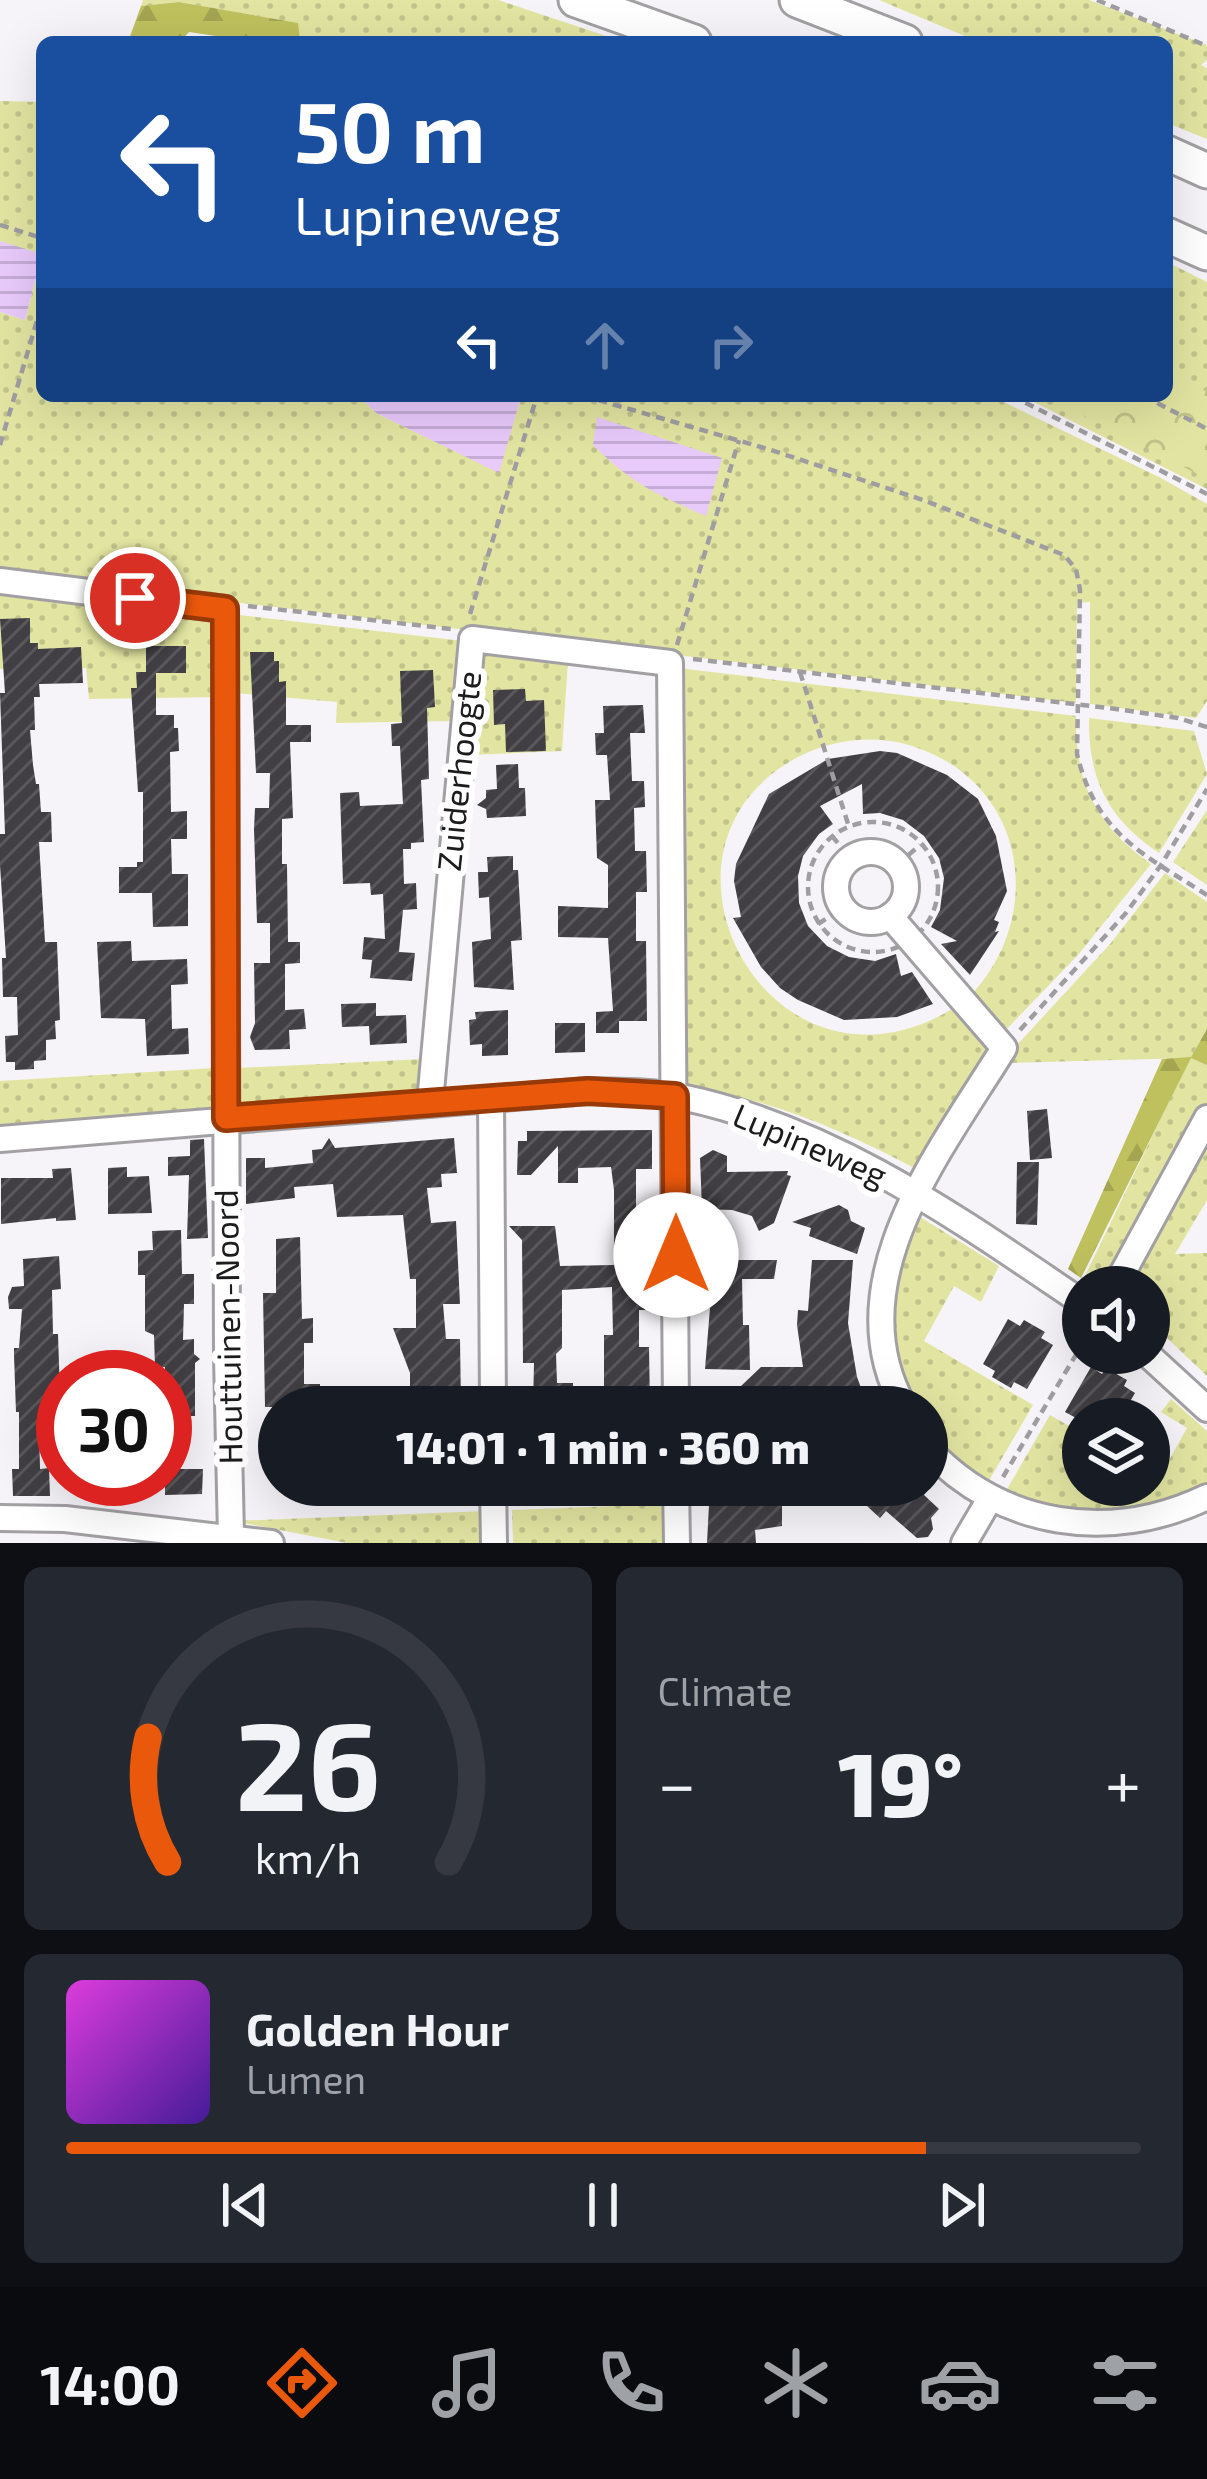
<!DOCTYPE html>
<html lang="en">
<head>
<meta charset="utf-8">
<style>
  body { margin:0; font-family:"Exo 2",sans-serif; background:#242831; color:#f1f3f6; height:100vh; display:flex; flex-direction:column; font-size:45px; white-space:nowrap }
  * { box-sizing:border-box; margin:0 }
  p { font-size:39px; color:#9ea1a6 }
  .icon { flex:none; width:66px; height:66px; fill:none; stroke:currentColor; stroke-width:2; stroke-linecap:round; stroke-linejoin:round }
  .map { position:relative; height:1543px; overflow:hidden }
  .sheet { display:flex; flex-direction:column; gap:24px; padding:24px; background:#0d0f14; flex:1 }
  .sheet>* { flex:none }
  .guide { position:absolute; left:36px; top:36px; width:1137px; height:366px; border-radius:18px; box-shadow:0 12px 48px #0002; background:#1a4fa0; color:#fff; overflow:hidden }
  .fabs { position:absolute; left:1062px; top:1266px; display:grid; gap:24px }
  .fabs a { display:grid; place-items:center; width:108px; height:108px; border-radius:50%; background:#171b24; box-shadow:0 12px 48px #0002; font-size:60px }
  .speed { position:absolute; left:36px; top:1350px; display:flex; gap:24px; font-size:60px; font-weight:700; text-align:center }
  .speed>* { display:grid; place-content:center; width:156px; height:156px; border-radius:50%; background:#171b24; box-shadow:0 12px 48px #0002; line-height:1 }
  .speed .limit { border:18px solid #d22; background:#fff; color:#111 }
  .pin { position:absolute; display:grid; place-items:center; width:102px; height:102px; color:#fff; margin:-51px; border:6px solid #fff; border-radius:50%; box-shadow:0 3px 12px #0007 }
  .me { position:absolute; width:132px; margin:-66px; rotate:0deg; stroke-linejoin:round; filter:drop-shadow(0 0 9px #0008) }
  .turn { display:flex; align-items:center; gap:42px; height:252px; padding:0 60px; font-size:54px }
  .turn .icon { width:156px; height:156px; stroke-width:2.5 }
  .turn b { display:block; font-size:84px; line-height:102px }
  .lanes { display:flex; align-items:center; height:114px; padding:0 60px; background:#0003; justify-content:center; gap:60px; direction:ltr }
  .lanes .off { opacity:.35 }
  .big { font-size:90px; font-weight:800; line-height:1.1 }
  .sheet .widget { flex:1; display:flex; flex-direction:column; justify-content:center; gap:18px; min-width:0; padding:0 42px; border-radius:18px; background:#242831 }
  .sheet .dial { align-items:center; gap:0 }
  .dial svg { height:312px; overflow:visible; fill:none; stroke:#363941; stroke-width:7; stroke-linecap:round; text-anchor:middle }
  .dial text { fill:#f1f3f6; stroke:none }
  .song { display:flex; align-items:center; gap:36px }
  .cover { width:144px; height:144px; border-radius:18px; background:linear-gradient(135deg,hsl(300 70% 55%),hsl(260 70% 35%)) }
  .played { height:12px; border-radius:6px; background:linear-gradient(90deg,#ea580c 80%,#363941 80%) }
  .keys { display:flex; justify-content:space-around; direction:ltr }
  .heat { display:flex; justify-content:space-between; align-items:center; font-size:66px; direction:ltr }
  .sheet .tiles { flex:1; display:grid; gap:24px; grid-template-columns:1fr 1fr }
  .widget:last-child { grid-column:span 2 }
  .trip { position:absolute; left:258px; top:1386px; width:690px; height:120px; border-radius:60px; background:#171b24; box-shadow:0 12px 48px #0002; font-weight:800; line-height:120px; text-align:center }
  .tab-bar { display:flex; height:192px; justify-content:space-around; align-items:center; background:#090b0e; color:#9ea1a6 }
  .tab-bar .icon { width:84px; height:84px }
  .tab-bar .current { color:#ea580c }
  .tab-bar b { font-size:54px; color:#f1f3f6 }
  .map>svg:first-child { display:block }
  .grass { fill:url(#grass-dots) }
  .forest { fill:url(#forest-firs) }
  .park { fill:url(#park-crowns) }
  .water { fill:url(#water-rules) }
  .building { fill:url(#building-hatch) }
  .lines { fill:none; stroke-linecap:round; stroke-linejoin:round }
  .minor-casing { stroke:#a3a0a4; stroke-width:30 }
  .highway-casing { stroke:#a3a0a4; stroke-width:39 }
  .path { stroke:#9f9da0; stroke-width:4.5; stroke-dasharray:9 6; stroke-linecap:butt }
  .minor { stroke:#fff; stroke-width:24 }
  .highway { stroke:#fff; stroke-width:33 }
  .route-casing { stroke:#983908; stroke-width:30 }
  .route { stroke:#ea580c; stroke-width:21 }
  .labels { text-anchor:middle; stroke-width:12; stroke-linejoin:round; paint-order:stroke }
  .street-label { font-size:33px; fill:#1c1b1d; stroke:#fff }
</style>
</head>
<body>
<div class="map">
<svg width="1207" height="1543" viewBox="0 0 1207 1543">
  <defs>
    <pattern id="grass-dots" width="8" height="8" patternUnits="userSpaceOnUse" patternTransform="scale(3)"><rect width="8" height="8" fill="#e2e5a1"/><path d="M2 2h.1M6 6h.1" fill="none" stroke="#c1c48a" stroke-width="1.8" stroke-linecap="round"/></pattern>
    <pattern id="forest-firs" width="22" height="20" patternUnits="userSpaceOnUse" patternTransform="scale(3)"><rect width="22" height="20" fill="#bfc15e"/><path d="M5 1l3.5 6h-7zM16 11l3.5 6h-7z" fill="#a4a551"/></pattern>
    <pattern id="park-crowns" width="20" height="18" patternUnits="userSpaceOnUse" patternTransform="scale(3)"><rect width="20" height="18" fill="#e2e5a1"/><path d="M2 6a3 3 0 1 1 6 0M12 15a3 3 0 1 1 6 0" fill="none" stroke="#c1c48a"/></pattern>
    <pattern id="water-rules" width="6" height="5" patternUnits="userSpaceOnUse" patternTransform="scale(3)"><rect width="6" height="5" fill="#e8cafb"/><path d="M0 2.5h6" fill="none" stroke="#c6add7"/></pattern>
    <pattern id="building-hatch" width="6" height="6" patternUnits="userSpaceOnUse" patternTransform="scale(3)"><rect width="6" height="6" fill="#413f43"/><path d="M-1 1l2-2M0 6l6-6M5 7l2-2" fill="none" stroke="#59585b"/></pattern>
  </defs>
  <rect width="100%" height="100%" fill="#f6f4f8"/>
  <g class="grass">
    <polygon points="143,0 498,0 624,42 297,42 300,38 297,23 179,2 141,6"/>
    <polygon points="879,0 1089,0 1207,45 1207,60 1201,65 1207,68 1207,139 1167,123 1167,42 979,42"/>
    <polygon points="0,101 42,102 42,396 359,396 376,413 498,472 521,398 516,396 991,396 1161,478 1207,504 1207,701 1196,718 1090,704 1090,602 1077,603 1076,703 0,574 0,312 25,320 42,255 0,241"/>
    <polygon points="1167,262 1207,282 1207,489 1022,396 1167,396"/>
    <polygon points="0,590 215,619 218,697 89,699 86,668 0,669"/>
    <polygon points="231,614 463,641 454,721 336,723 337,702 235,693"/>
    <polygon points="480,647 568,660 562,751 468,755"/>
    <path d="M678 668 1076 716C1075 784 1096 825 1151 864L1078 955 1002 1034 971 995C1046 915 1026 786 918 748 880 734 838 738 802 755 623 844 769 1121 954 1008L989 1053 918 1170C845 1131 767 1097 685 1087Z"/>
    <path d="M1089 718 1194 731 1207 774 1159 853C1108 819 1088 779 1089 718Z"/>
    <polygon points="1207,810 1207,885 1173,862"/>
    <polygon points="1165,873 1207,902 1207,1029 1191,1057 1207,1065 1207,1106 1116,1269 1102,1277 1084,1278 1190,1058 1006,1063 1016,1046 1111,943"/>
    <polygon points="425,1059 416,1095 237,1106 237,1068"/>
    <polygon points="215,1068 215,1108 0,1126 0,1081"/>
    <polygon points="1207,1144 1207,1200 1175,1254 1207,1253 1207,1376 1149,1321 1149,1287 1132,1287"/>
    <path d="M917 1215 999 1266 981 1302 954 1286 924 1341 1033 1405 987 1484C962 1465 927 1441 927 1407H919C881 1327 890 1297 917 1215Z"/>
    <polygon points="1171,1399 1207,1431 1207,1491 1102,1521 1003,1496 1050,1415 1083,1434 1083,1485 1149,1485 1149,1473 1159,1478 1187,1428 1161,1412"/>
    <polygon points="667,1504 667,1543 513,1543 512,1510"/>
    <polygon points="486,1511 486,1543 347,1543 233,1521"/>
  </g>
  <g class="forest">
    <polygon points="179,2 298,23 300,39 297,42 256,42 189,32 180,42 128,42 141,6"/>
    <polygon points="1207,1029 1207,1065 1191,1058 1081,1278 1068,1269 1162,1059 1191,1057"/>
  </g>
  <polygon class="park" points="1167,372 1207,392 1207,479 1046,396 1167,396"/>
  <g class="water">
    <polygon points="0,241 42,254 25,320 0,312"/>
    <polygon points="359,396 516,396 521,397 499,473 376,413"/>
    <path d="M597 417 722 458 706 516C659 496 629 482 593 445Z"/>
  </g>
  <g class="building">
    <polygon points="30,618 30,643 38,643 38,649 81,647 83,683 39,684 40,697 34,697 35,730 30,730 33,765 36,784 39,784 41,812 51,812 52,842 39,842 45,942 57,942 60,1020 55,1021 56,1039 46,1040 46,1060 34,1061 34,1069 15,1070 15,1062 6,1062 5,1036 18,1035 17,997 3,997 2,958 6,958 0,865 0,834 5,834 0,693 5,693 0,619"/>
    <polygon points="146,646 186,646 186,673 156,673 156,715 174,715 174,728 178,728 179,751 170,752 171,812 187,811 187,839 171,839 172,874 188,874 188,926 153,927 152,893 119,893 119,867 137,867 137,862 143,862 143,792 138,792 131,688 137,688 136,672 146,672"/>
    <polygon points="250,652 274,652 274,661 279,661 279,682 286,681 286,725 311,725 311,742 290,742 293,818 282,819 282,864 287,864 288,942 300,942 300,963 285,964 285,1010 304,1009 306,1029 289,1030 290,1049 255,1050 250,1037 255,1023 254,963 270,963 270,923 257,923 254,829 255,808 269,808 270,773 256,773"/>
    <polygon points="433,670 435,707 427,708 429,779 421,780 424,842 411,843 411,849 403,849 404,884 416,883 417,909 403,910 399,952 415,953 412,981 370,978 372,960 362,959 364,937 385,939 383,894 371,895 370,883 343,884 340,793 359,792 360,806 403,804 400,746 392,746 391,724 402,723 400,671"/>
    <polygon points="525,689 526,701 544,700 546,751 506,752 505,724 494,725 493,690"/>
    <polygon points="643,705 645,733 630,733 632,781 644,781 645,807 634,808 635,851 646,851 647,892 636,892 636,941 646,941 647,1021 619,1021 619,1033 596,1033 596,1012 613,1011 608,938 558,937 558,906 608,908 608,865 597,858 595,800 610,800 607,755 596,755 595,733 604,733 603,706"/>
    <polygon points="880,751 897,753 947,775 978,799 996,836 1007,891 994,920 999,922 995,932 999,931 970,975 941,944 957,941 931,927 940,910 944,878 939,858 924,836 903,820 880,813 863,814 862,784 820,806 833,824 819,834 803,856 798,876 799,903 808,926 827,946 849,957 875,961 896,954 901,976 912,972 933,1004 897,1017 844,1020 798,1000 780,988 761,967 733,918 741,917 734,881 736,864 769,794 828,759"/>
    <polygon points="518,764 519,788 525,788 526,816 487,818 486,809 477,805 486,798 486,790 497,789 496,765"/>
    <polygon points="513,856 513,870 518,870 522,940 511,941 514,990 474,987 472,942 491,939 489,897 479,898 478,872 488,872 487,857"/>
    <polygon points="131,941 132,961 187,959 188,984 171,985 172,1029 188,1028 189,1054 147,1056 145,1019 101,1018 97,942"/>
    <polygon points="376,1003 376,1016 406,1015 407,1043 370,1045 369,1026 342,1027 341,1004"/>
    <polygon points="508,1010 508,1055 482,1056 482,1044 470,1045 469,1020 476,1019 475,1012"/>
    <polygon points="555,1023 585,1023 585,1052 555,1053"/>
    <polygon points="1047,1109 1052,1158 1030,1160 1027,1111"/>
    <polygon points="652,1130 652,1169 636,1169 636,1211 648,1211 649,1304 646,1304 645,1310 639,1310 639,1347 649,1347 650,1407 614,1407 614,1396 604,1396 604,1335 613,1335 612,1287 562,1290 562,1348 556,1354 557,1383 573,1383 573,1406 533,1407 534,1363 523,1363 522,1240 509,1226 555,1226 560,1266 614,1265 614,1190 611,1167 578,1168 578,1183 558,1183 558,1146 531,1175 517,1175 518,1141 527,1141 527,1131"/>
    <polygon points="329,1138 335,1148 454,1138 457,1173 441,1174 442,1187 427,1188 431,1223 456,1221 460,1304 443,1304 446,1339 460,1339 461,1407 410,1407 410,1373 393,1328 416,1328 416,1279 410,1279 403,1215 337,1217 333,1184 294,1187 295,1198 246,1204 246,1158 265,1158 265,1168 313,1163 312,1150 322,1149"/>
    <polygon points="204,1139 208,1238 187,1239 189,1175 168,1176 168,1157 190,1156 190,1140"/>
    <polygon points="713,1150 727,1156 727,1172 788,1171 787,1175 791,1176 774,1223 759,1231 752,1216 732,1210 702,1209 700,1158"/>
    <polygon points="1017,1162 1039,1162 1037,1225 1016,1224"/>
    <polygon points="127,1167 127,1177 149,1176 152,1213 108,1214 108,1168"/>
    <polygon points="71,1168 76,1220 56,1221 56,1218 1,1224 1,1178 53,1178 52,1169"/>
    <polygon points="839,1205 848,1210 851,1221 865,1228 857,1254 809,1236 811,1228 792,1222"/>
    <polygon points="181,1230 182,1274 194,1274 194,1304 184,1304 183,1340 194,1339 194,1354 200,1359 195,1363 195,1416 165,1416 165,1367 155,1367 154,1335 145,1331 145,1275 138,1275 138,1251 153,1250 152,1231"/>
    <polygon points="300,1237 302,1319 313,1318 313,1343 304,1343 304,1384 320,1384 320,1407 265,1407 263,1293 276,1293 276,1239"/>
    <polygon points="59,1256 61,1289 52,1290 53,1334 58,1334 61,1424 39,1425 40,1469 49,1468 50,1496 13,1496 12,1469 19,1469 19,1412 16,1412 14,1355 14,1348 19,1348 22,1309 9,1309 8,1297 12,1287 24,1286 23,1259"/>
    <polygon points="705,1260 777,1260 774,1279 742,1279 743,1325 749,1325 750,1370 705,1369 710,1308 705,1308"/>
    <polygon points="812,1260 853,1260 848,1323 857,1377 868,1407 719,1407 761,1367 803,1367 797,1325 798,1310 808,1311"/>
    <polygon points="1008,1319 1020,1326 1024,1320 1045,1332 1041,1338 1053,1345 1027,1389 1014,1382 1011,1388 992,1377 995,1371 983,1364"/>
    <polygon points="1091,1367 1102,1374 1106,1368 1127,1380 1124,1386 1135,1393 1120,1419 1078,1419 1065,1412"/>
    <polygon points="165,1469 203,1469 202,1494 165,1495"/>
    <polygon points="710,1485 743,1485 743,1503 782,1503 782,1526 755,1530 756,1543 707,1543"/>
    <polygon points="873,1485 884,1485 895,1500 909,1485 932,1485 924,1495 939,1509 931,1518 933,1529 928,1537 917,1538 886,1511 880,1518 868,1507 859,1495"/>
  </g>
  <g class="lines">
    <defs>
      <g id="minor">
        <polyline points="0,581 225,609 227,1357 231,1536"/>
        <circle cx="871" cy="887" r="35"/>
        <path d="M890 916 1004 1048C941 1150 834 1283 904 1407"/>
        <polyline points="491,1099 493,1407"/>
        <polyline points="430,1102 472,639 670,663 676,1407"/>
        <path d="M0 1139 588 1091C618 1092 651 1091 681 1097 832 1128 957 1218 1083 1303"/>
        <polyline points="1115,1287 1207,1118"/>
        <polyline points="1146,1353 1207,1409"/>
        <path d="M927 1448C1001 1528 1111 1543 1207 1497"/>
        <polyline points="493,1485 494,1543"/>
        <polyline points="676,1485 677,1543"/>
        <polyline points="0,1518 65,1519 271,1543"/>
        <polyline points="964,1543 988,1502"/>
      </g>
      <g id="highway">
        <polyline points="576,0 694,42"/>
        <polyline points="797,0 905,42"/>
        <polyline points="1167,153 1207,171"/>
        <polyline points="1167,235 1207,253"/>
      </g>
    </defs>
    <use href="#minor" class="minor-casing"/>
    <use href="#highway" class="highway-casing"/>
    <g class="path">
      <polyline points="1097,0 1207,46"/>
      <polyline points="0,225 42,238"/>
      <path d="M584 396 768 449 923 500 1064 555 1076 569 1080 590 1077 754C1096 834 1143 854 1207 895"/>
      <polyline points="1012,396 1207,494"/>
      <polyline points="1144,396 1207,429"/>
      <polyline points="0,445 42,304"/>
      <polyline points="248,606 451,629"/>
      <polyline points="470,614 537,396"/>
      <polyline points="677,645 739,440"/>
      <polyline points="693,659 1116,709 1178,718 1207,727"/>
      <polyline points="800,672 849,827"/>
      <circle cx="873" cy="887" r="65"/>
      <polyline points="832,836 851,859"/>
      <polyline points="897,865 920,845"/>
      <polyline points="818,924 843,908"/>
      <polyline points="1020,1030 1126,913 1161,865 1207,789"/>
      <polyline points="1003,1477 1083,1343"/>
    </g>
    <use href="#minor" class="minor"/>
    <use href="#highway" class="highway"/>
  </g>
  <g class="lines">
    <defs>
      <polyline id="route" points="135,598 225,609 226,1118 588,1091 675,1096 676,1255"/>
    </defs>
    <use href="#route" class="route-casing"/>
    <use href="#route" class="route"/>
  </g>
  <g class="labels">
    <g class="street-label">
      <text transform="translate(459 771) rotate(-84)" y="12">Zuiderhoogte</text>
      <text transform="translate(810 1145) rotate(23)" y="12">Lupineweg</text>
      <text transform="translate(228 1327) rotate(-91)" y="12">Houttuinen-Noord</text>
    </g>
  </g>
</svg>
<div class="fabs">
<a><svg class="icon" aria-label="sound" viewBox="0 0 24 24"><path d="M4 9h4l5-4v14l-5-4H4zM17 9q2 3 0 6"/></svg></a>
<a><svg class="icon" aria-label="layers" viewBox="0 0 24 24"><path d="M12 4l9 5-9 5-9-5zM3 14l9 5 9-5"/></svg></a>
</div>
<div class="speed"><div class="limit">30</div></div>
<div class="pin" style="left:135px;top:598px;background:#d93025"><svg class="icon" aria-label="arrive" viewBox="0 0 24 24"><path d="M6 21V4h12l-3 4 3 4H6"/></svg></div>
<svg class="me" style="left:676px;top:1255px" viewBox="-20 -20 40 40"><circle r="19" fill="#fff"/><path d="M0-13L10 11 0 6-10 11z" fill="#ea580c"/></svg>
<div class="trip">14:01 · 1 min · 360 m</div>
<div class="guide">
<div class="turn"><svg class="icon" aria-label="left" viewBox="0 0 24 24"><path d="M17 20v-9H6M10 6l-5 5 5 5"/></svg><div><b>50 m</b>Lupineweg</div></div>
<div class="lanes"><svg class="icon" aria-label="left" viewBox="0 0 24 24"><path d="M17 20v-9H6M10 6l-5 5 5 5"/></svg><svg class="icon off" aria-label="ahead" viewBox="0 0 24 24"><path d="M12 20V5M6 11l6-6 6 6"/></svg><svg class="icon off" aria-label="right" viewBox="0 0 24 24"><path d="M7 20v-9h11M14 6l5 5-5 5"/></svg></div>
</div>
</div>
<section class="sheet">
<div class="tiles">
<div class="widget dial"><svg viewBox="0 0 100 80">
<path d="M14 69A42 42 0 1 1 86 69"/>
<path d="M14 69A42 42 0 0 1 9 37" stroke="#ea580c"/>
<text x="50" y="56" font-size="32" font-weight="700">26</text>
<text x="50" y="72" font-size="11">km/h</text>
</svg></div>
<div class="widget"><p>Climate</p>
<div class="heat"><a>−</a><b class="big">19°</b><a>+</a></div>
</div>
<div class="widget">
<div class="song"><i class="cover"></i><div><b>Golden Hour</b><p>Lumen</p></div></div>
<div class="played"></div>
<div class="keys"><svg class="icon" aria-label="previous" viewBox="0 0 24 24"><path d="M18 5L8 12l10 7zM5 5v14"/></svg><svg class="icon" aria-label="pause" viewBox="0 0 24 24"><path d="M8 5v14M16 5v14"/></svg><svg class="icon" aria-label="next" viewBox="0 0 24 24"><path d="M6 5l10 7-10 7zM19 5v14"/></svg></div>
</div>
</div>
</section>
<nav class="tab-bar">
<b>14:00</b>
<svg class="icon current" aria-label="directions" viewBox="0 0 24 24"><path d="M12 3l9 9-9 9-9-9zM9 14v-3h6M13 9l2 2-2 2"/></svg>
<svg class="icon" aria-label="music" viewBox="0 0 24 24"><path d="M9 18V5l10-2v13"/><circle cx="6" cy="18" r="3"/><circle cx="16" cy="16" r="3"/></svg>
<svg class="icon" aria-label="phone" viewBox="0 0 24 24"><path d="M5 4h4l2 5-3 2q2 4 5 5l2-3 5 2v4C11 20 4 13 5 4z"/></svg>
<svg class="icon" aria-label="climate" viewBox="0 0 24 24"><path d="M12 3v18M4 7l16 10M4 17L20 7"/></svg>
<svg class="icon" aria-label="car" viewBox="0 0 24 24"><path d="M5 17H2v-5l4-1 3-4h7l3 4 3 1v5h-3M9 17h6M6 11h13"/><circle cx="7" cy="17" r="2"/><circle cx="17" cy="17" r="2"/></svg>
<svg class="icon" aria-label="filters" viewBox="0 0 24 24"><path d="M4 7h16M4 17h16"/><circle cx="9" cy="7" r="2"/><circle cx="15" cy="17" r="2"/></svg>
</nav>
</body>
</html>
